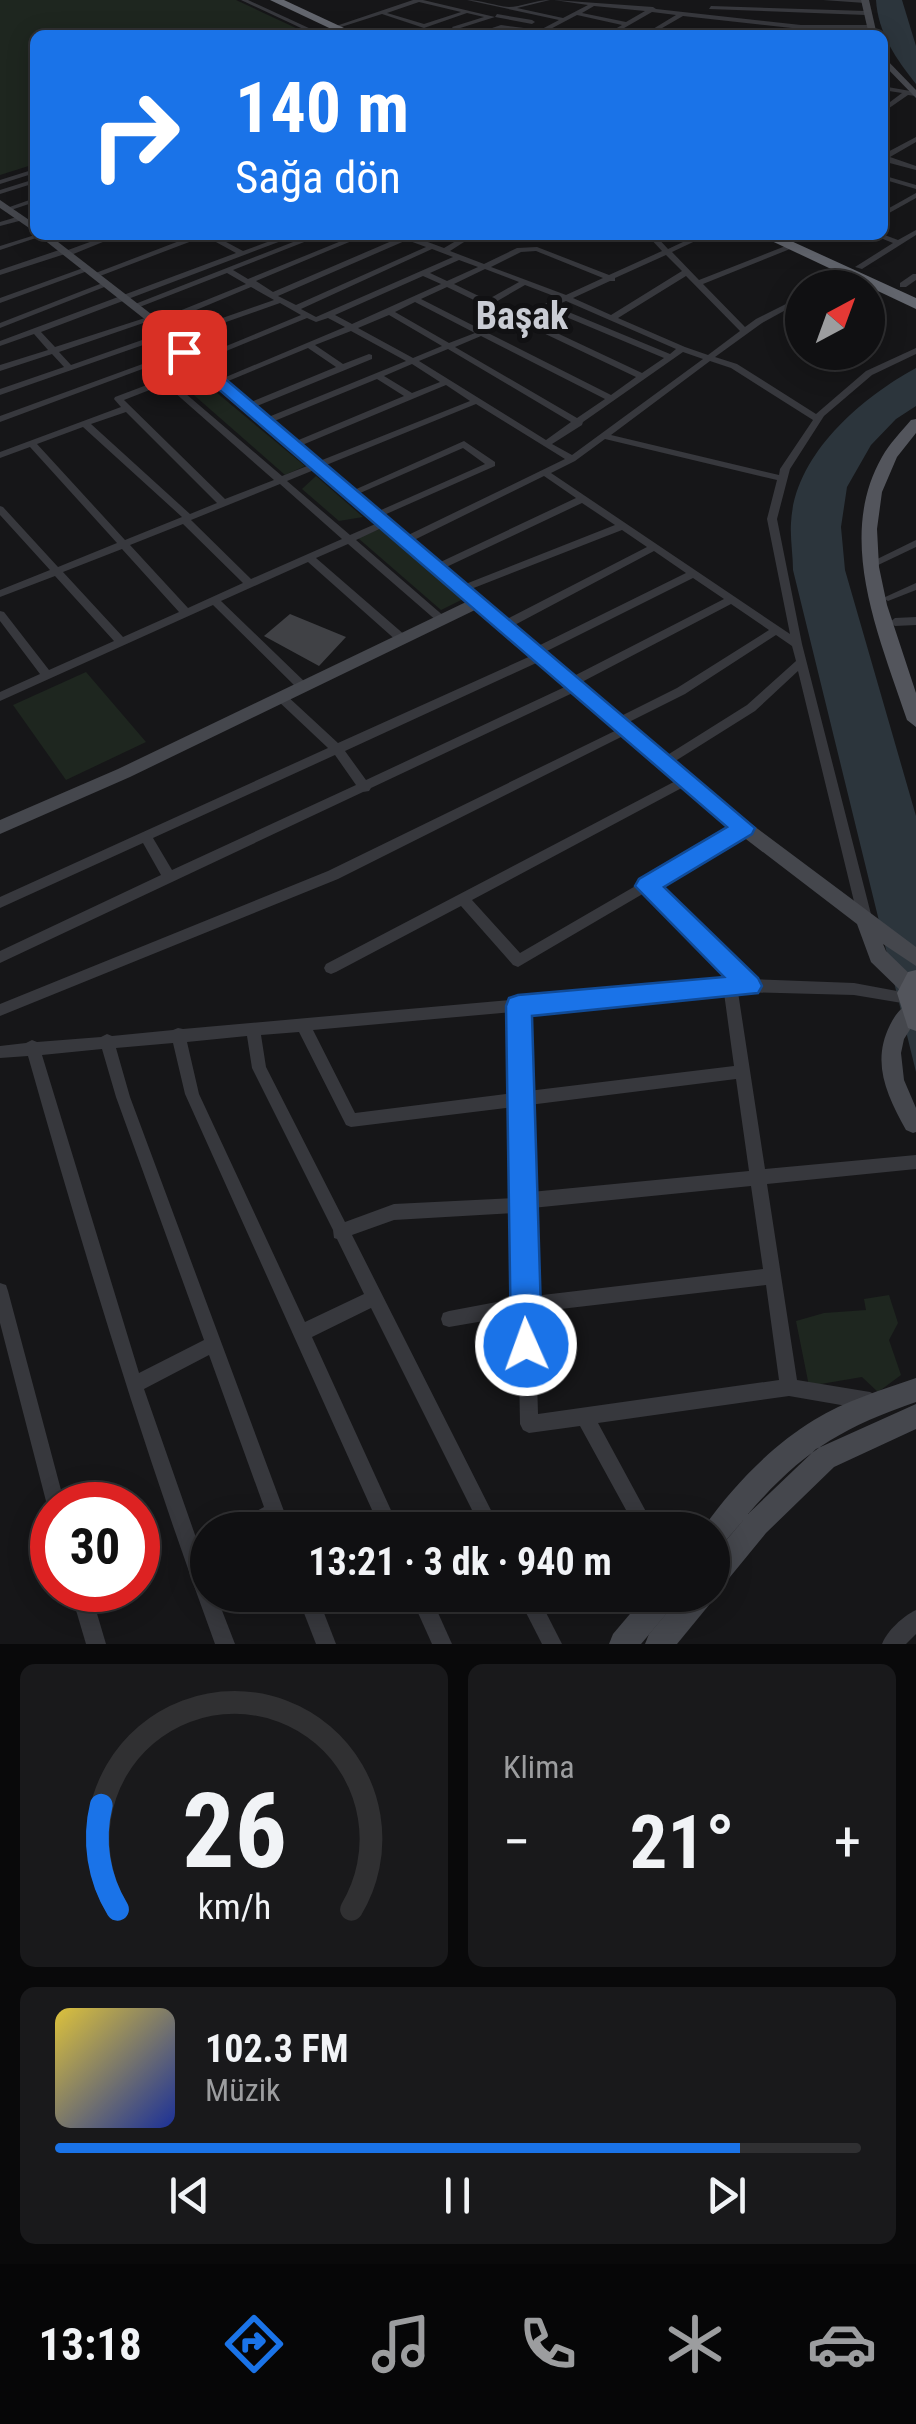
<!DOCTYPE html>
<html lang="tr">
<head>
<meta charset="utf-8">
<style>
  body { margin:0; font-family:"Roboto Condensed",sans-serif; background:#19191b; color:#f1f3f6; height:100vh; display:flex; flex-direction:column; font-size:38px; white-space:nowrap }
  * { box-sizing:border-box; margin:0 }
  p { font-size:32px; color:#9c9d9f }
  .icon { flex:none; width:55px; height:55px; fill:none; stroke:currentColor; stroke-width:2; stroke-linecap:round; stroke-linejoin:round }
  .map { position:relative; height:1644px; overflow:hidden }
  .panel { display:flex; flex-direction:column; gap:20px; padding:20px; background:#09090a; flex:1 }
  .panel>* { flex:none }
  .hud { position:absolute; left:30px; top:30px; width:858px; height:210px; border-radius:15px; box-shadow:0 5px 25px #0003,0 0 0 2px #303032; background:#1a73e8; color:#fff; overflow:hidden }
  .needle { width:65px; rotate:41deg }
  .fabs { position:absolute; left:785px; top:270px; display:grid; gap:20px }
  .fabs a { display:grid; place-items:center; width:100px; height:100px; border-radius:50%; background:#101012; box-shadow:0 5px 25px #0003,0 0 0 2px #303032; font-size:50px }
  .speed { position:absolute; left:30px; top:1482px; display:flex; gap:20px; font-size:50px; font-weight:700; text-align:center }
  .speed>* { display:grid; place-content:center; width:130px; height:130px; border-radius:50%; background:#101012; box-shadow:0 5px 25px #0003,0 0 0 2px #303032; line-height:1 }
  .speed .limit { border:15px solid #d22; background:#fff; color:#111 }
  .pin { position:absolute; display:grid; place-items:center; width:85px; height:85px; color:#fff; margin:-42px; border-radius:20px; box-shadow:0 5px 15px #0006 }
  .me { position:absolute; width:110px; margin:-55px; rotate:358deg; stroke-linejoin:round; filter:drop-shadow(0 0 8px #0008) }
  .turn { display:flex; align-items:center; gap:35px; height:210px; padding:0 40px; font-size:45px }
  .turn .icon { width:130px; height:130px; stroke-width:2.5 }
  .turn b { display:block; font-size:70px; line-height:85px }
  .big { font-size:75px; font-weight:700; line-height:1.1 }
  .panel .card { flex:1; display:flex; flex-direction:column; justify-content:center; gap:15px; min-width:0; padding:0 35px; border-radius:15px; background:#19191b }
  .panel .dial { align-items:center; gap:0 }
  .dial svg { height:260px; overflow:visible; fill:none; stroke:#303032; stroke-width:7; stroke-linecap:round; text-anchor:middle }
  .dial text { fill:#f1f3f6; stroke:none }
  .song { display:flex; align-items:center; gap:30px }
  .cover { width:120px; height:120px; border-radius:15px; background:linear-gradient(135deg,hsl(50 70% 55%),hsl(230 70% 35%)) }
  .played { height:10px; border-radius:5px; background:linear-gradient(90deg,#1a73e8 85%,#303032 85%) }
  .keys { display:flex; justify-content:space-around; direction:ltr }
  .heat { display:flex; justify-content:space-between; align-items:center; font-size:55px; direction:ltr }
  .panel .tiles { flex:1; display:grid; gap:20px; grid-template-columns:1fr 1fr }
  .card:last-child { grid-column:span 2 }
  .trip { position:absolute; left:190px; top:1512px; width:540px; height:100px; border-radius:50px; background:#101012; box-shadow:0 5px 25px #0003,0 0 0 2px #303032; font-weight:700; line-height:100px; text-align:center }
  .tab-bar { display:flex; height:160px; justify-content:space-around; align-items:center; background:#060607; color:#9c9d9f }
  .tab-bar .icon { width:70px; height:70px }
  .tab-bar .current { color:#1a73e8 }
  .tab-bar b { font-size:45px; color:#f1f3f6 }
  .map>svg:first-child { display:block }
  .green { fill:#1e261f }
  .water { fill:#2c353c }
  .building { fill:#404145 }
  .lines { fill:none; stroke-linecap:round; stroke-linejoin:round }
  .street { fill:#37383d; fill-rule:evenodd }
  .secondary { fill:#45474d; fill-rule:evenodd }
  .primary { fill:#53555c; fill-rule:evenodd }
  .highway { fill:#63666e; fill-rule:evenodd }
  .route { fill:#1a73e8; stroke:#114b97; stroke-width:2.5 }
  .labels { text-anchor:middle; stroke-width:10; stroke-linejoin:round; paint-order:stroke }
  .far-district-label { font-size:38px; font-weight:bold; fill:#c9ccd4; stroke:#111113 }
</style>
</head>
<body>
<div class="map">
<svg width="916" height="1644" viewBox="0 0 916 1644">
  <rect width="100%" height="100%" fill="#161618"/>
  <g class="green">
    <polygon points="0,0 236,0 311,35 35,35 35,164 0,175"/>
    <polygon points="205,383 305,466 285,475 187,389"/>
    <polygon points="316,476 363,517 339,521 302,489"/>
    <polygon points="380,529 463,599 441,610 358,538"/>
    <polygon points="86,672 146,742 66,780 13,705"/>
    <polygon points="889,1295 898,1323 889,1340 901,1375 878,1392 862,1377 809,1386 796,1321 824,1313 866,1310 864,1299"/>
  </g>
  <g class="water">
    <path d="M876 0H902L916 46V84C896 59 878 33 876 0Z"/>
    <path d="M916 368V406L896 419 871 445 847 487 841 527 845 570 916 816V1072L793 570C793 555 790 538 791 523 794 455 861 398 916 368Z"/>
  </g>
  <polygon class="building" points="290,614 346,637 319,666 264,636"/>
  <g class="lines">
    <g class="street">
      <polygon points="241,0 248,0 324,35 316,35"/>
      <path d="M413 0H423L495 17 454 30 452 27 484 17 467 13 424 28 382 14 338 28 333 27ZM419 2 461 12 424 24 387 13Z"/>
      <path d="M467 0C482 0 495 6 509 7 520 7 536 0 550 0L517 8 563 18 588 5 554 0 653 7 656 9 801 25H871L874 27 871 29H801L683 16 650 35H643L676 15 652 12 612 35H605L622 25 577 15 541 34 501 29 480 35H471L501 25 540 30 559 20ZM594 6 645 11 626 22 582 13Z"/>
      <polygon points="823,0 867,0 868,1 865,3"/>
      <polygon points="711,6 866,11 869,13 866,15 709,9"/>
      <polygon points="497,14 532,20 535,22 532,24 495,17"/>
      <polygon points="746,29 749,31 749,35 743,35 743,31"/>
      <polygon points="882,86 916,92 916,96 908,95 882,113 882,108 902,93 882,90"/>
      <polygon points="916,137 916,142 890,157 916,166 916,170 882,161 882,155"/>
      <polygon points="35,169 35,173 0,184 0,180"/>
      <polygon points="882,175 916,185 916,189 882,179"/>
      <polygon points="35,179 35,183 0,194 0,190"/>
      <polygon points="916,193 916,198 882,217 882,212"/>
      <polygon points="35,198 35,202 8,211 4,209"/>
      <polygon points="20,216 23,216 23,220 0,226 0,222"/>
      <polygon points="916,230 916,235 862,269 855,267 893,243 873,235 882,234 898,240"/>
      <polygon points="35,235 45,235 0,250 0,246"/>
      <polygon points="60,235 71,235 54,243 47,241"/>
      <polygon points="109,235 120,235 71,255 65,254 0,275 0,270 62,249 68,250"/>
      <path d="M195 235H213L243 251 286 235H297L41 332 55 347 148 317 155 319 59 352 71 365 162 333H168V337L274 300 251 287 158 326H152V322L246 284 227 273 137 308 130 306 311 235H322L233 270 248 279 356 235H366L256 281 273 292 401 237 398 235H409L444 248 466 235H475L450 251 484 264 517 248 537 247 609 275 662 251 647 235H655L668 249 698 235H708L672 252 699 280 788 245 795 247 703 284 745 327 756 319 802 296V301L762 323 715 357 737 364 816 414 866 371 916 348V354L872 375 824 416 790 469 777 519 802 644 873 922 871 926 866 927 861 926 859 922 798 671 755 711 669 765H661L659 762 661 759 747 705 796 661 792 646 776 635 685 694 623 725 619 726 613 722 615 719 677 688 769 630 731 604 580 683 583 686 581 689 371 788 369 791 363 792 0 963V951L161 875 143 843 0 908V897L328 748 277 700 275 697 277 694H285L338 743 533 655 530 652 532 649 686 573 654 551 509 628H501L500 625 501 622 647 547 622 530 466 591H458V587L615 525 582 503 440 570H432V566L576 498 544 476 408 543H400V539L565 459 476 404 287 481 350 535 380 522H386V526L356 540 446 618 447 620 446 622H438L348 544 316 558 406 636 407 639 406 642H398L308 562 221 601 307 684 309 687 307 690H299L213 605 0 701V692L40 674 0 621V611L4 612 49 670 114 641 55 576 0 597V590L50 570 0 515V506L3 507 58 567 117 543 30 447 0 458V452L121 407 114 399 115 397 200 365 203 366V370L172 382 282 476 470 401 446 385 295 448H289V444L404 396 377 379 267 424H261V420L406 361 351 331 315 345 343 364 369 354 372 355V359L250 409H244V405L336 367 308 348 221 384 214 382 345 327 328 318 316 322 307 318 197 363 190 361 301 315 280 303 172 341H166V337L0 395V389L64 367 52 354 0 371V365L48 350 34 334 0 346V341L236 253 205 236 100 276 93 274ZM407 240 426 247 296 305 278 296ZM432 249 453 257 316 317 301 309ZM536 251 603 278 566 295 491 267 521 252ZM666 255 682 271 611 315 573 298 610 281H615V278ZM459 260 478 267 447 281 430 273ZM485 269 519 282 487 300 454 284ZM423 276 441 284 352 324 335 315ZM686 276 740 331 708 355 685 347 618 318ZM525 285 559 298 518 315 494 303ZM447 287 511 318 482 330 421 299ZM566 301 676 349 670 354 554 306ZM415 302 475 333 449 343 395 312ZM547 309 664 358 642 373 525 318ZM389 315 442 346 413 358 358 328ZM518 321 636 377 611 395 488 333ZM481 336 605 399 577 418 455 347ZM448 349 571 422 546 440 419 361ZM683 352 703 359 572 455 552 444 582 425 583 422ZM710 361 731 368 813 420 780 469 779 475 611 435ZM412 364 440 382 412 393 384 376ZM165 384 274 480 225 499 124 400ZM126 412 217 503 190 514 91 424ZM83 427 182 517 125 540 37 444ZM605 439 777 480 767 519 790 634 551 473 575 461ZM280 484 342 539 251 579 191 520ZM183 524 243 583 188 608 130 545ZM122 549 179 612 123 637 63 572ZM693 578 724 599 568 679 566 682 569 685 366 780 345 751 545 659 547 656 543 653ZM335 755 356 785 172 870 153 838Z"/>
      <polygon points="86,267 93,269 0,303 0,298"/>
      <polygon points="845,271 852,273 829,288 818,288"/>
      <polygon points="913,274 916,274 916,280 906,287 900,287 900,283"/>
      <polygon points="105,282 112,284 0,328 0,323"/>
      <polygon points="181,350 188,352 0,422 0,416"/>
      <polygon points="464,441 495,462 495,466 375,519 372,518 372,514 485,464 463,448 351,497 348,498 343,495"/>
      <polygon points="916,540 916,547 874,567 870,568 865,565"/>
      <polygon points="916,583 916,590 888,601 883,598"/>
      <polygon points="916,617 916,625 895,626 890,622 895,618"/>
      <polygon points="627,725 633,729 631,732 338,879 0,1016 0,1004 328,871"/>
      <path d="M687 775 693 780 691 783 472 900 520 953 744 823 748 825 750 828 748 831 656 886 752 979 854 983 913 994 915 998 913 1002 908 1004 854 995 738 992 765 1169 916 1155V1169L767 1184 797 1380 870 1392 876 1395 879 1401 876 1407 870 1410 789 1396 598 1423 656 1530H637L580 1426 529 1433 523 1430 520 1424 518 1315 449 1327 443 1325 441 1319 443 1313 449 1311 518 1298 516 1213 394 1220 352 1235 501 1530H482L371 1308 312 1337 400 1530H381L185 1094 173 1043 116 1048 130 1097 291 1530H273L270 1524 260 1530H233L235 1523 264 1507 209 1355 144 1389 208 1572V1595H216L235 1644H215C144 1451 84 1254 28 1056L0 1058V1046L26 1043 32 1040 37 1042 101 1037 107 1034 112 1036 173 1030 178 1028 183 1029 735 980 646 892 518 967 513 965 461 906 336 972 331 974 326 972 324 968 326 964ZM724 993 734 1066 528 1091 526 1011ZM512 1012 514 1093 355 1113 313 1030ZM299 1032 346 1125 351 1127 514 1107 515 1198 394 1204 345 1222 266 1067 261 1035ZM247 1036 252 1068 333 1230 334 1238 337 1239 364 1294 305 1322 199 1094 187 1042ZM102 1049 116 1097 204 1340 139 1373 42 1055ZM736 1079 749 1171 531 1192 529 1105ZM751 1186 763 1269 534 1296 532 1208ZM766 1285 779 1380 538 1414 535 1312Z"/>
      <polygon points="0,1283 6,1285 8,1291 65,1505 52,1505 52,1513 49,1512 47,1505 0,1323"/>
      <polygon points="70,1590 90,1590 106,1644 86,1644"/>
      <polygon points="297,1595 317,1595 336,1644 316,1644"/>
      <polygon points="410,1595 430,1595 452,1644 432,1644"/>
      <polygon points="517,1595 537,1595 562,1644 542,1644"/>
      <path d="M916 1610V1634L906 1644H882C887 1631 903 1616 916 1610Z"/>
    </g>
    <g class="secondary">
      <polygon points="861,0 869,0 877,35 869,35"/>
      <polygon points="882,55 916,90 916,98 882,63"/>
      <polygon points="0,200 35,224 35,232 0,208"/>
      <polygon points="38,235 49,235 155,317 204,365 353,492 750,823 916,947 916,966 883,944 886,951 916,980 916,993 910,995 903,993 871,962 857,924 738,833 475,610 130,777 0,834 0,820 118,769 466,602 196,371 147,321"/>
      <path d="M911 1002 916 1004V1020L904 1039 901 1053 904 1080 916 1108V1132L913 1133 906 1130C887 1095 871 1063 890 1025 895 1015 901 1007 911 1002Z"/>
      <path d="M916 1378V1402C840 1428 801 1453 748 1514L816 1449 916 1404V1429L834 1467 766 1533 721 1588 712 1592V1557L746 1517 721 1546 712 1550V1530H702C730 1489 771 1446 814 1420 845 1401 881 1390 916 1378Z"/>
      <polygon points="646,1595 677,1595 674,1605 641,1644 609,1644 613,1634"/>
      <polygon points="682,1595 712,1595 709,1605 677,1644 645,1644 649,1634"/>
    </g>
    <g class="primary">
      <path d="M916 419V433L897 457 882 492 877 529 879 567 887 605 916 693V727L907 720C880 638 835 539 882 457 889 444 901 432 911 420Z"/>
      <polygon points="916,970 916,1031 908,1028 897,993 908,972"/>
    </g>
    <g class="highway">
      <polygon points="270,0 284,0 359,35 344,35"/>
      <polygon points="759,235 778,235 916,298 916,309"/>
    </g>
  </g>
  <polygon class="route" points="179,349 190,349 755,828 752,834 664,887 758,978 762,986 758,993 532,1016 542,1345 537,1356 526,1360 516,1356 511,1345 506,1006 509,998 518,995 724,977 635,886 639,879 727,827 179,355"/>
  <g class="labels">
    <g class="far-district-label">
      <text x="522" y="329">Başak</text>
    </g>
  </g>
</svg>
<div class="fabs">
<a><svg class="needle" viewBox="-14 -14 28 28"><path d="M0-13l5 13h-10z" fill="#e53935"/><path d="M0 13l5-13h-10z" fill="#9c9d9f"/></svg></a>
</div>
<div class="speed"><div class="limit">30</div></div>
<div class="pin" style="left:184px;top:352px;background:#d93025"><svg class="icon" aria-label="arrive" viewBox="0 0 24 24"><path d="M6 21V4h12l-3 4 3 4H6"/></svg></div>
<svg class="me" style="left:526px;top:1345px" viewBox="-20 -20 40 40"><circle r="17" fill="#1a73e8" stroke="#fff" stroke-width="3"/><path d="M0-11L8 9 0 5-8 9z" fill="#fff"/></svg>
<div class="trip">13:21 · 3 dk · 940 m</div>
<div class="hud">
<div class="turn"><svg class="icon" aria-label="right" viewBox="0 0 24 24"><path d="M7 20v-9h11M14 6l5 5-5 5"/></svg><div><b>140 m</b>Sağa dön</div></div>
</div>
</div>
<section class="panel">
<div class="tiles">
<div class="card dial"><svg viewBox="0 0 100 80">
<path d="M14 69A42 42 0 1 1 86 69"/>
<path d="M14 69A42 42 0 0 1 9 37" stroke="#1a73e8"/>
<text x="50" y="56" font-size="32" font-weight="700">26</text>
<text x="50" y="72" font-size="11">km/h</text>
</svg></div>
<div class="card"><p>Klima</p>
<div class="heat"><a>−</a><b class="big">21°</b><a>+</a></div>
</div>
<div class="card">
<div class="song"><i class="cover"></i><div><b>102.3 FM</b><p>Müzik</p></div></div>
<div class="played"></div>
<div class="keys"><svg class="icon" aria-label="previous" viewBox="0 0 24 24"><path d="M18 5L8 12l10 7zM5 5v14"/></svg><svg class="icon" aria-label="pause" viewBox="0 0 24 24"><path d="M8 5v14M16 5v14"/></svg><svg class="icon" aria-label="next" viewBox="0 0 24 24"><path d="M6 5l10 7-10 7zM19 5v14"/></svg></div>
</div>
</div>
</section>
<nav class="tab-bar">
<b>13:18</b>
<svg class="icon current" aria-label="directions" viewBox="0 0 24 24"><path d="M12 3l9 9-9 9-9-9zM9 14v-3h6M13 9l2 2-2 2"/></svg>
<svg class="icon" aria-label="music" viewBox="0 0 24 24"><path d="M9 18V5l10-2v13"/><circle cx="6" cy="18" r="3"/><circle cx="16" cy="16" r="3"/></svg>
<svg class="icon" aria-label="phone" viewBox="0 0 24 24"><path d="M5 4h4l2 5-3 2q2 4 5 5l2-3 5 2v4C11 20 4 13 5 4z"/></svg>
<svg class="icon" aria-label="climate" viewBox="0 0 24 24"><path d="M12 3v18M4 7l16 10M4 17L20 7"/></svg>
<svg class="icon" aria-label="car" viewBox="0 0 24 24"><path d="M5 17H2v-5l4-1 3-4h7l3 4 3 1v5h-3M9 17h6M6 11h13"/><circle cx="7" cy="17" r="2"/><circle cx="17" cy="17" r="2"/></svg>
</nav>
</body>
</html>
